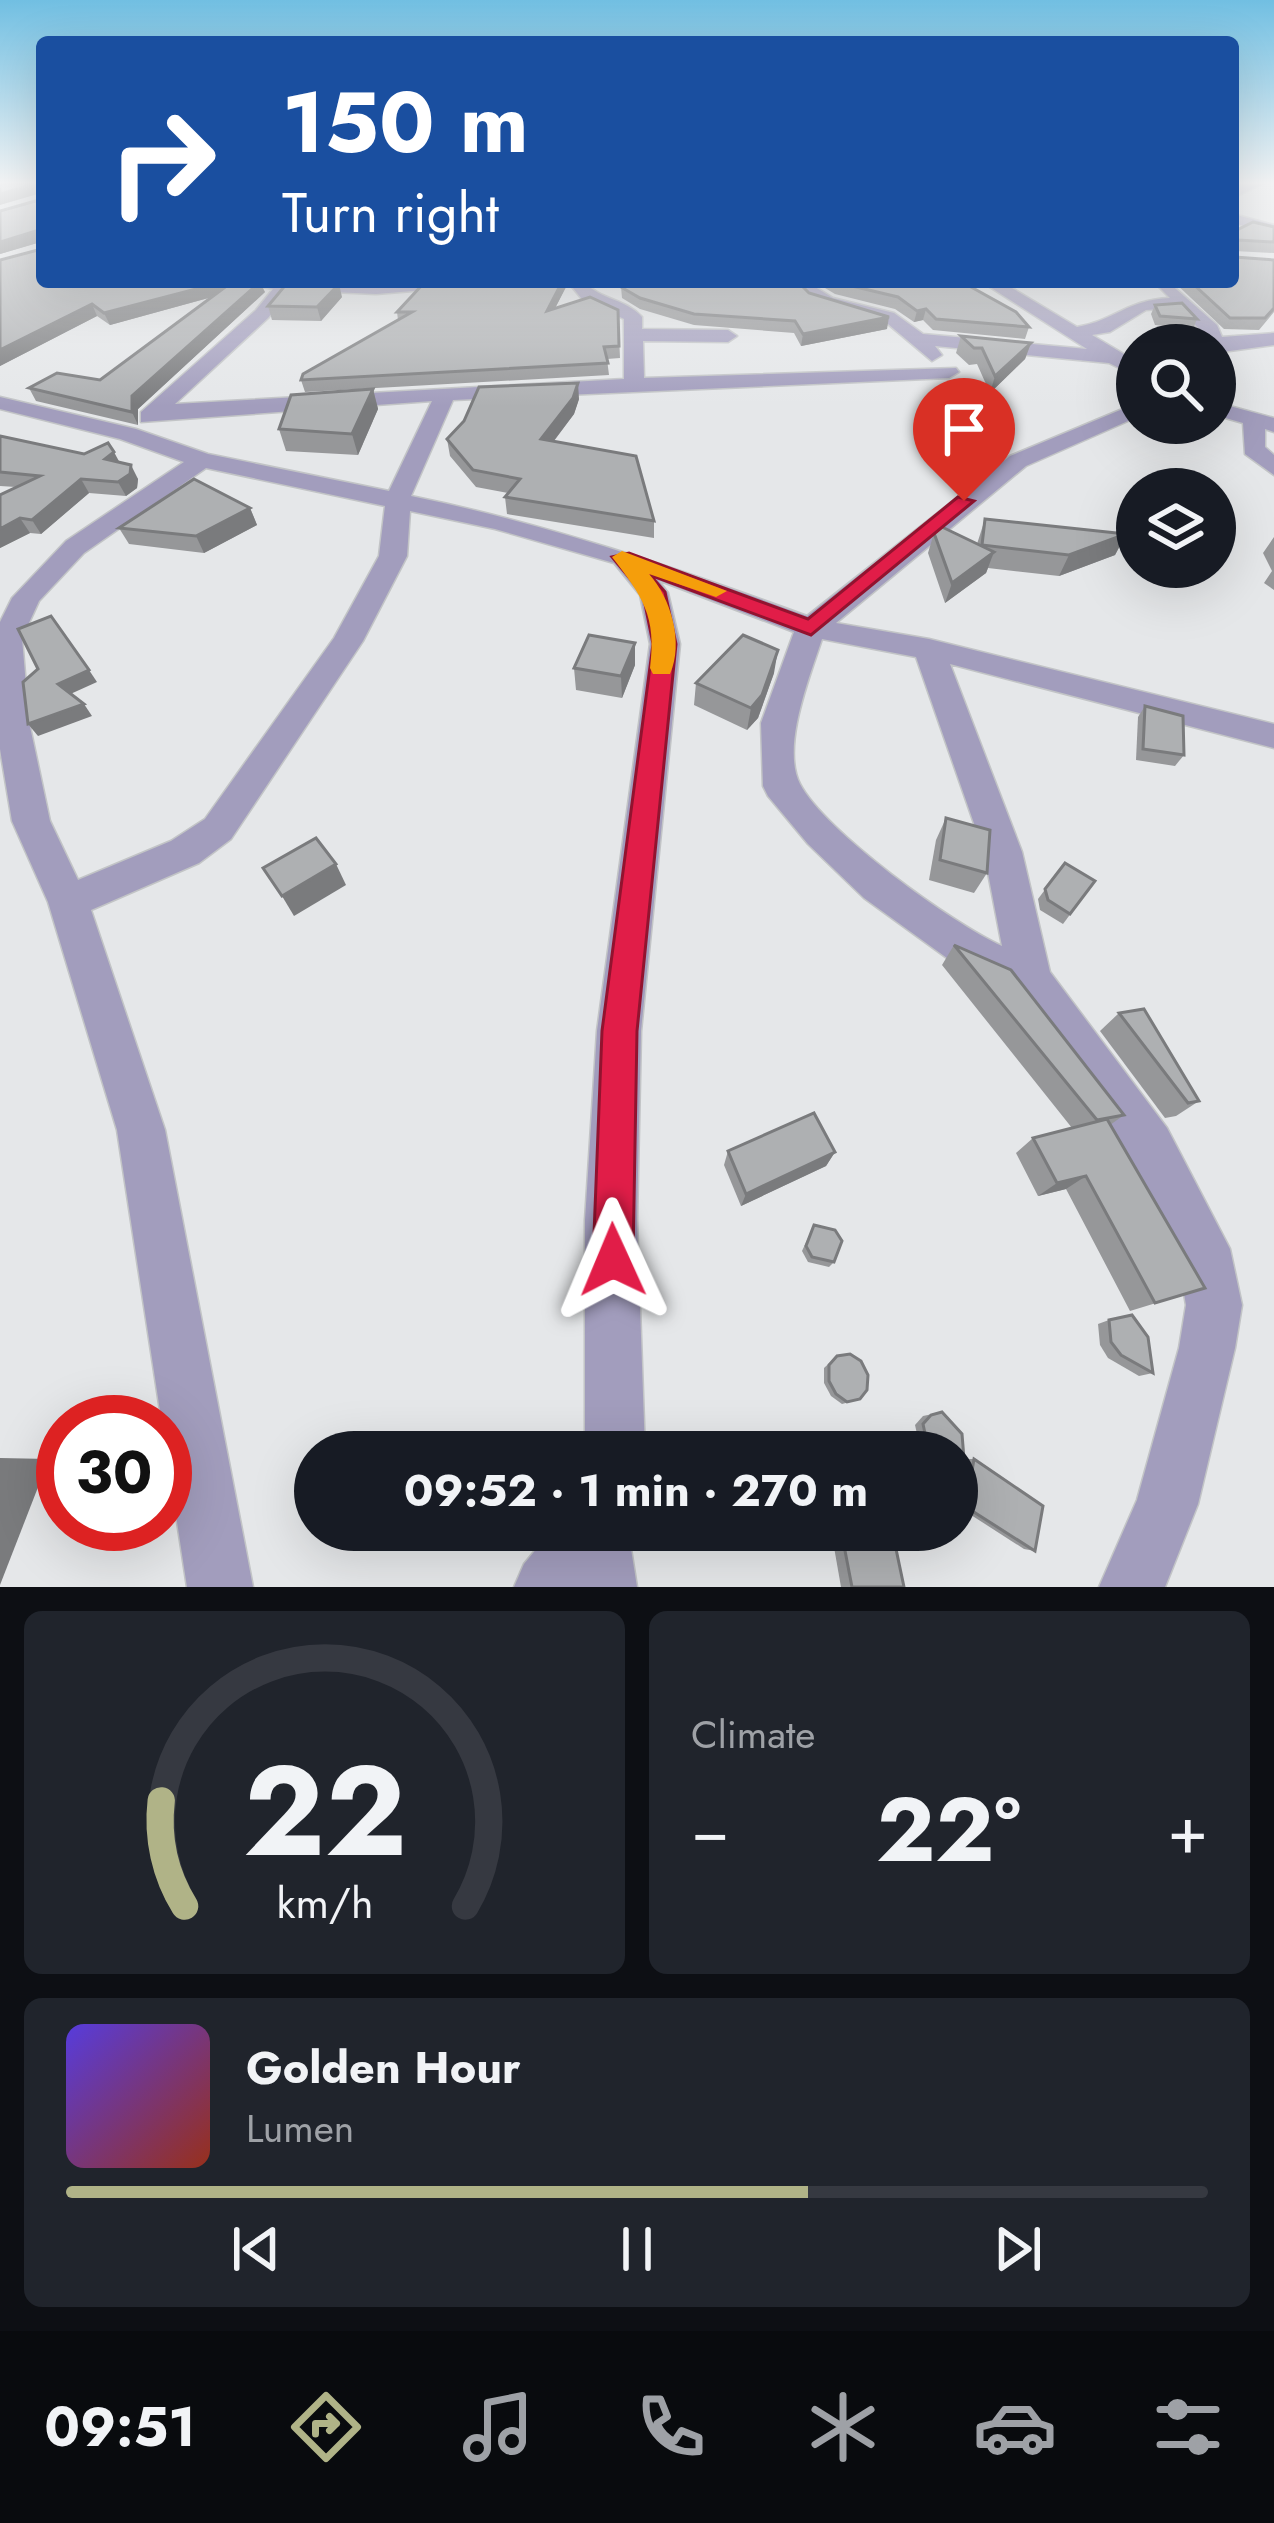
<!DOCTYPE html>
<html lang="en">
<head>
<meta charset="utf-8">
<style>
  body { margin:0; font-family:Jost,sans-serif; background:#20242c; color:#f1f3f6; height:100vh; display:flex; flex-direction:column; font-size:45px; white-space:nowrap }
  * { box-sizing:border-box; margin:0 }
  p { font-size:39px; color:#9ea1a6 }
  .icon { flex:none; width:66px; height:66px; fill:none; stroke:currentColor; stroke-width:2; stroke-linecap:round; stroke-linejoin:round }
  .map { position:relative; height:1587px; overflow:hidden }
  .details { display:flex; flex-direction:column; gap:24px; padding:24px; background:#0d0f14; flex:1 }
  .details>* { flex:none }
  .guide { position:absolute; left:36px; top:36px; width:1203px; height:252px; border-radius:12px; box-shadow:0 12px 48px #0002; background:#1a4fa0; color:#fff; overflow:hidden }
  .fabs { position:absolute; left:1116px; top:324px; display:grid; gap:24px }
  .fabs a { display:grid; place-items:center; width:120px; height:120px; border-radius:50%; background:#171b24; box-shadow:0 12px 48px #0002; font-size:60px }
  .speed { position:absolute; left:36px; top:1395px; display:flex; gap:24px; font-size:60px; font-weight:700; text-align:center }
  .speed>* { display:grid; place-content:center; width:156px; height:156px; border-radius:50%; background:#171b24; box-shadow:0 12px 48px #0002; line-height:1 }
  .speed .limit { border:18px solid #d22; background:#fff; color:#111 }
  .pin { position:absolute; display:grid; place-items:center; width:102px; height:102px; color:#fff; margin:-123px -51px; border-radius:50% 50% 50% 0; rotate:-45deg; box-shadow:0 0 12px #0007 }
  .pin .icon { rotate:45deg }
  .me { position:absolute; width:132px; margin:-66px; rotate:359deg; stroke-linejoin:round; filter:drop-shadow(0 0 9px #0008) }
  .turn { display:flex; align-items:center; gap:42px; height:252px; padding:0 48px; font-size:54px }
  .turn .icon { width:156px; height:156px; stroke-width:2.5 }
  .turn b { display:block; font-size:84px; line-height:102px }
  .big { font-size:90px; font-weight:700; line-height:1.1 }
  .details .tile { flex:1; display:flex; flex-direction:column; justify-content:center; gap:18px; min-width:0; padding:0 42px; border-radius:18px; background:#20242c }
  .details .dial { align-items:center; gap:0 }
  .dial svg { height:312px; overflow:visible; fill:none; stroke:#363941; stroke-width:7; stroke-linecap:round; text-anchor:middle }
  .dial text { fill:#f1f3f6; stroke:none }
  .song { display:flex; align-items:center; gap:36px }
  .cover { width:144px; height:144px; border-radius:18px; background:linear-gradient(135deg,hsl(250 70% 55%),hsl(10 70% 35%)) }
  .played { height:12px; border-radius:6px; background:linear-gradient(90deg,#b0b387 65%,#363941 65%) }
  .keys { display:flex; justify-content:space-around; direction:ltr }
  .heat { display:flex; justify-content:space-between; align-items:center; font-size:66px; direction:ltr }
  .details .tiles { flex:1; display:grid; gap:24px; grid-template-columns:1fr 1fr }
  .tile:last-child { grid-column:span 2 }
  .trip { position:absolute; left:294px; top:1431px; width:684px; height:120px; border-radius:60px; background:#171b24; box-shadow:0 12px 48px #0002; font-weight:700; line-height:120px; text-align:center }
  .dock { display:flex; height:192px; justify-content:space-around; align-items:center; background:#090b0e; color:#9ea1a6 }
  .dock .icon { width:84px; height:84px }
  .dock .selected { color:#b0b387 }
  .dock b { font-size:54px; color:#f1f3f6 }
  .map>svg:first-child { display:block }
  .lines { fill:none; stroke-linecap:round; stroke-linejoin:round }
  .street-casing { stroke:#c2c4c6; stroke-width:3 }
  .street { fill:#a29dbd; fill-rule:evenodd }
  .wall { fill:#969799 }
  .shaded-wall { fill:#7a7b7d }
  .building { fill:#aeb0b2; stroke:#7a7b7d; stroke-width:3 }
  .route { fill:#e11d48; stroke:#92132f; stroke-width:3 }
  .slow { fill:#f59e0b }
</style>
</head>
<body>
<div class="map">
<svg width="1274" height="1587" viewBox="0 0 1274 1587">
  <rect width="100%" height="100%" fill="#e5e7e9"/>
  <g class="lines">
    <defs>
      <g id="street">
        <polygon points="1244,184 1262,184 1233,198 1233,189"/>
        <polygon points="1233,214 1274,225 1274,234 1233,223"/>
        <path d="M235 282H470L462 287 376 294 290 290 268 318 175 404 624 379V319L582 299 568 282H584C601 300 626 299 642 317V329L728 330 737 336 728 342 643 341 644 378 956 368 959 372 949 378 453 400 411 496C548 524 676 568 807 616L1010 456 1137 403V417L1026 466 836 623 929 639 1274 724V748L950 664 1022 852 1050 972 1167 1128 1230 1249 1242 1305 1235 1348 1198 1504 1165 1587H1099L1137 1500 1179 1348 1186 1305 1177 1254 1133 1162 1049 1049 1015 993 958 966 864 898 808 844 768 796 763 786 761 723 794 632 658 580 668 593 680 644 641 1031 637 1220 645 1452H585V1220L597 1031 650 644 640 595 614 563 495 529 410 511 407 556 363 641 231 839 199 863 91 910 165 1130 253 1587H187L117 1130 48 902 12 821 0 749V622L12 598 66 541 184 462 120 439 0 409V397L136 429 208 454 389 491 432 401 141 422V412L256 310 273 289ZM206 468 385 506 379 556 334 638 205 819 171 841 78 880 50 821 29 722 22 638 39 601 84 553ZM822 639 916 657 984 852 1002 946C953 924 824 831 800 784 781 747 810 676 822 639Z"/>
        <path d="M790 282H807L833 298 894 313 923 334 1087 349 982 282H1002L1077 327C1116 320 1126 300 1170 298L1159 287 1168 282 1217 325 1222 337 1274 333V345L1215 353V345H1205L1201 331 1179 308 1146 310 1110 332 1092 335 1137 362V377L1109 363 935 346 942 355 932 361 888 324 810 301Z"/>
        <polygon points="1215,402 1274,418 1274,432 1265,429 1265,447 1274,455 1274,475 1245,454 1243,423 1215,415"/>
        <polygon points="552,1530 628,1530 637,1587 514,1587 524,1564"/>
      </g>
    </defs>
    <use href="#street" class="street-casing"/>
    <use href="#street" class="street"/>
  </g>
  <g class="wall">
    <polygon points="0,184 42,184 265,292 138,409 138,425 36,401 29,388 100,380 212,297 110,325 97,316 0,366 0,260 38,250 40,242 0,254 39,200 41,193"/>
    <polygon points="1274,227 1274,253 1234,251 1235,257 1274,260 1274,312 1259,330 1224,329 1174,282 1233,282 1233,232"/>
    <polygon points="438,282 566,282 566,287 555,308 618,310 620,358 607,359 609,375 305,392 301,380 398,320 397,312"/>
    <polygon points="815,282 962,282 1029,327 1025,339 933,330 923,320 914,322 895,309 835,294"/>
    <polygon points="621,287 809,293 887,329 801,346 794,333 694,325 640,309 622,298"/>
    <polygon points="342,297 321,321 272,320 268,306"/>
    <polygon points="1155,305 1197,319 1193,329 1155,325 1151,314"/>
    <polygon points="961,336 1031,343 1025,359 990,393 977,364 969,365 956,353"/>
    <polygon points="373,389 378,409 358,455 286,451 279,429"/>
    <polygon points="579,399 574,414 554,441 654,521 654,538 507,514 505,497 508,493 476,487 450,456 447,439 464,421"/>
    <polygon points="0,436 119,462 138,479 137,488 126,496 89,493 41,534 30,533 0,548 0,495 16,487 0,486"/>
    <polygon points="250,508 257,525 204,553 129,544 119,528"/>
    <polygon points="985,519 1126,534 1115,555 1059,576 988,568 986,573 945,603 928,553 934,533 977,544"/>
    <polygon points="1274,537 1274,590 1264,583 1272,571 1263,553"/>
    <polygon points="635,643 635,665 622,698 576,690 574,668"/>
    <polygon points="774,673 758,718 747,730 694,705 696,683"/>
    <polygon points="1145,706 1184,755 1175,766 1136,760 1138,717"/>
    <polygon points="946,818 987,873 974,893 929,880 936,840"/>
    <polygon points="1065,863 1095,881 1063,924 1040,910 1038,899"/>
    <polygon points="954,945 1124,1115 1110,1125 1205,1288 1130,1311 1066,1189 1038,1196 1016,1153 1033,1138 1072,1128 942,965"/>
    <polygon points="1119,1013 1199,1101 1176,1116 1165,1118 1100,1031"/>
    <polygon points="728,1151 835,1152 826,1166 741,1206 724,1165"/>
    <polygon points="814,1225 834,1262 829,1267 808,1262 802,1251"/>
    <polygon points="1109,1320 1153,1373 1139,1376 1108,1358 1100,1345 1098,1324"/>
    <polygon points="837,1356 860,1399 842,1404 831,1396 824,1383 824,1368"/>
    <polygon points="942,1412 957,1452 921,1452 915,1425 923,1416"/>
    <polygon points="965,1459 974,1459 1035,1551 1024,1549 957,1506"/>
    <polygon points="831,1530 892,1530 904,1587 841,1587"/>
  </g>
  <g class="shaded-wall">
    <polygon points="34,184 37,184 41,193 0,205 0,194"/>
    <polygon points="36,231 41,242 0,254 0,242"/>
    <polygon points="223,282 239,282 241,289 110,325 104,313"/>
    <polygon points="260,282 265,292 138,409 138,425 132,412 132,396"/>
    <polygon points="562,282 566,282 566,287 548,322 547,311"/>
    <polygon points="339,284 342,297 321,321 317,307"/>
    <polygon points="92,304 97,316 0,366 0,350"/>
    <polygon points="926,309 923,320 914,322 917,311"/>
    <polygon points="889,317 887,329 801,346 803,334"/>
    <polygon points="1031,343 1025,359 990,393 995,376"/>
    <polygon points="578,383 579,399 574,414 543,455 541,439"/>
    <polygon points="373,389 378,409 358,455 352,434"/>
    <polygon points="114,452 121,465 105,459"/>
    <polygon points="131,465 138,479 137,488 126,496 118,482"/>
    <polygon points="81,479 89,493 41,534 32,520"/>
    <polygon points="250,508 257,525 204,553 196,536"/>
    <polygon points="20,518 30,533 0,548 0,529"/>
    <polygon points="1126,534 1115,555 1059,576 1069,555"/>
    <polygon points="994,552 986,573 945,603 952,583"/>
    <polygon points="635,643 635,665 622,698 621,676"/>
    <polygon points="778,650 774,673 758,718 747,730 751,708"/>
    <polygon points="89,670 97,682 66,696 58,684"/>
    <polygon points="84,704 92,716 38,736 28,724"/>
    <polygon points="336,864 346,885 294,916 282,896"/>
    <polygon points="835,1152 826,1166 741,1206 746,1194"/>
    <polygon points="1086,1176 1066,1189 1038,1196 1057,1183"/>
    <polygon points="0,1458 49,1459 0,1585"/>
  </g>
  <g class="building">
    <polygon points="0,184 34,184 0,194"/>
    <polygon points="42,188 42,282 223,282 104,313 92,304 0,350 0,260 38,250 41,236 36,231 0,242 0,211 39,200"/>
    <polygon points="1253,222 1274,227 1274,242 1238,240 1234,244 1235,257 1274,260 1274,308 1265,318 1230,318 1191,282 1233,282 1233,232"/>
    <polygon points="232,282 260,282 132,396 132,412 29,388 57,373 100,380"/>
    <polygon points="288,282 306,282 339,284 317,307 268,306"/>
    <polygon points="438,282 562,282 547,311 590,297 618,310 619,346 604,347 608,363 301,380 303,374 412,312 397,312 424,283"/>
    <polygon points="637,282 798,282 809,293 889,317 803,334 795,321 694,314 640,298 621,287"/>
    <polygon points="835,282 962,282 1016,312 1029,327 936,319 926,309 917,311 898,297"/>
    <polygon points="1182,303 1197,319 1160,316 1155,305"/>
    <polygon points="961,336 1031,343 995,376 982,348 974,348"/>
    <polygon points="578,383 573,398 541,439 636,456 654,521 505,497 520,479 473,470 447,439 464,421 479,387"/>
    <polygon points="373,389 352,434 279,429 291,395"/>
    <polygon points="0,436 84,454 108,443 114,452 105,459 131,465 130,474 118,482 81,479 32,520 20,518 0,529 0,495 40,476 0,472"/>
    <polygon points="194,479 250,508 196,536 119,528"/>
    <polygon points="985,519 1126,534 1069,555 982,545"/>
    <polygon points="942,527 994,552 952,583 934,533"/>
    <polygon points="51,616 89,670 58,684 84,704 28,724 23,682 38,669 18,629"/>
    <polygon points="589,635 635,643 621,676 574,668"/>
    <polygon points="743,635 778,650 762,695 751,708 696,683"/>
    <polygon points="1145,706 1183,716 1184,755 1143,749"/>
    <polygon points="946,818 990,830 987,873 940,860"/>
    <polygon points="316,838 336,864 282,896 263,868"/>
    <polygon points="1065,863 1095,881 1070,914 1048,900 1045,889"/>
    <polygon points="954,945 1011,970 1124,1115 1097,1120"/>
    <polygon points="1144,1009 1199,1101 1188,1103 1119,1013"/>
    <polygon points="814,1113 835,1152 746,1194 728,1151"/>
    <polygon points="1107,1119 1205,1288 1155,1303 1086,1176 1057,1183 1033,1138"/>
    <polygon points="814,1225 835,1230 842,1241 834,1262 812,1257 806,1246"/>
    <polygon points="1132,1315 1148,1337 1153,1373 1121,1355 1111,1342 1109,1320"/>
    <polygon points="850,1354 861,1361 868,1375 867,1390 860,1399 847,1402 836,1394 829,1381 829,1365 837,1356"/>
    <polygon points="942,1412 962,1434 964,1459 957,1461 957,1452 929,1452 923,1424 931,1415"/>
    <polygon points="974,1459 1043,1506 1035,1551 966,1507"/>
    <polygon points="841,1530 892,1530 904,1587 852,1587"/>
  </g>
  <linearGradient id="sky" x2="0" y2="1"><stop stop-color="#71bfe2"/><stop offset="0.45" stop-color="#f3f4f5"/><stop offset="1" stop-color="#f3f4f5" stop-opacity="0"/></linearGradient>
  <rect width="1274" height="406" fill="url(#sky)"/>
  <polygon class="route" points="958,497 974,501 811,635 650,575 665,592 676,644 637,1031 633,1260 628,1275 613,1281 599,1275 593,1260 602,1031 653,644 643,594 612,557 629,553 808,619"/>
  <path class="slow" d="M622 551 727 591 716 597 649 574C671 598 684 643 670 674H653L650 668C657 616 642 596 612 557Z"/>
</svg>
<div class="fabs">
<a><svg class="icon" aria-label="search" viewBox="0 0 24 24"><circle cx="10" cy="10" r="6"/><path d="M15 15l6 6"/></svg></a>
<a><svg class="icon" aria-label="layers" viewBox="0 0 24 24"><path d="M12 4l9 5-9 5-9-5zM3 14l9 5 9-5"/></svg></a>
</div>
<div class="speed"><div class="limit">30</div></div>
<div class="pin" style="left:964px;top:501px;background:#d93025"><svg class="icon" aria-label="arrive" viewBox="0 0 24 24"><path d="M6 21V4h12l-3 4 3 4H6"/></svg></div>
<svg class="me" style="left:613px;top:1260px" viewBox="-20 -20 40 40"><path d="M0-17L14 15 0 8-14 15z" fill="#e11d48" stroke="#fff" stroke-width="4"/></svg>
<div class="trip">09:52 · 1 min · 270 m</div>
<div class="guide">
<div class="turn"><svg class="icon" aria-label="right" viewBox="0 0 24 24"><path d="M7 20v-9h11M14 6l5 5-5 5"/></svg><div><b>150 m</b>Turn right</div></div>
</div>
</div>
<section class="details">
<div class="tiles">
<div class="tile dial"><svg viewBox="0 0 100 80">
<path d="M14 69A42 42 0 1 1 86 69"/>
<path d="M14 69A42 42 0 0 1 8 42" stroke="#b0b387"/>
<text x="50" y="56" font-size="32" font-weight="700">22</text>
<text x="50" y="72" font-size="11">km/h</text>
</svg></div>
<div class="tile"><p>Climate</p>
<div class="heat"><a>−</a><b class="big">22°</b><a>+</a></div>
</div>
<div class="tile">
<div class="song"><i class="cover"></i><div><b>Golden Hour</b><p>Lumen</p></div></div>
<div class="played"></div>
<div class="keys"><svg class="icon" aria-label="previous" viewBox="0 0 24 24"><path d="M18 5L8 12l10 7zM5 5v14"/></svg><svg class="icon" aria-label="pause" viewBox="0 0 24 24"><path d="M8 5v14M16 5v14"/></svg><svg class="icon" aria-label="next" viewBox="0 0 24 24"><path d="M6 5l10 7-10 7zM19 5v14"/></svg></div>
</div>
</div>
</section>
<nav class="dock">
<b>09:51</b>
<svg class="icon selected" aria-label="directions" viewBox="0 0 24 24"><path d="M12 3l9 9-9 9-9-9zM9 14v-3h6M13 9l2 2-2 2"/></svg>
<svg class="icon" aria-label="music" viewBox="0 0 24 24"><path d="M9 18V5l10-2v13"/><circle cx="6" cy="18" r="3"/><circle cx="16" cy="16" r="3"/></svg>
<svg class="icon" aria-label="phone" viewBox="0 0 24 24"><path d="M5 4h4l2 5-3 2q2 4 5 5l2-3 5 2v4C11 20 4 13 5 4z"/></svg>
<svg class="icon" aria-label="climate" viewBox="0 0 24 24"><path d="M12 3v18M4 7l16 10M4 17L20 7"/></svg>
<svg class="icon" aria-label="car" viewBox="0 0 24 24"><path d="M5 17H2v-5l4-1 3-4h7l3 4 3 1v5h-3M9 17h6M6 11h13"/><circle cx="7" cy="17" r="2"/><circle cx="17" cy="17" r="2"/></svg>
<svg class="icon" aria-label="filters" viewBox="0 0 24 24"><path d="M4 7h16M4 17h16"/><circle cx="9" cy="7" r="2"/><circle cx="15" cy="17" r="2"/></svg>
</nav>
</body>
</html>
